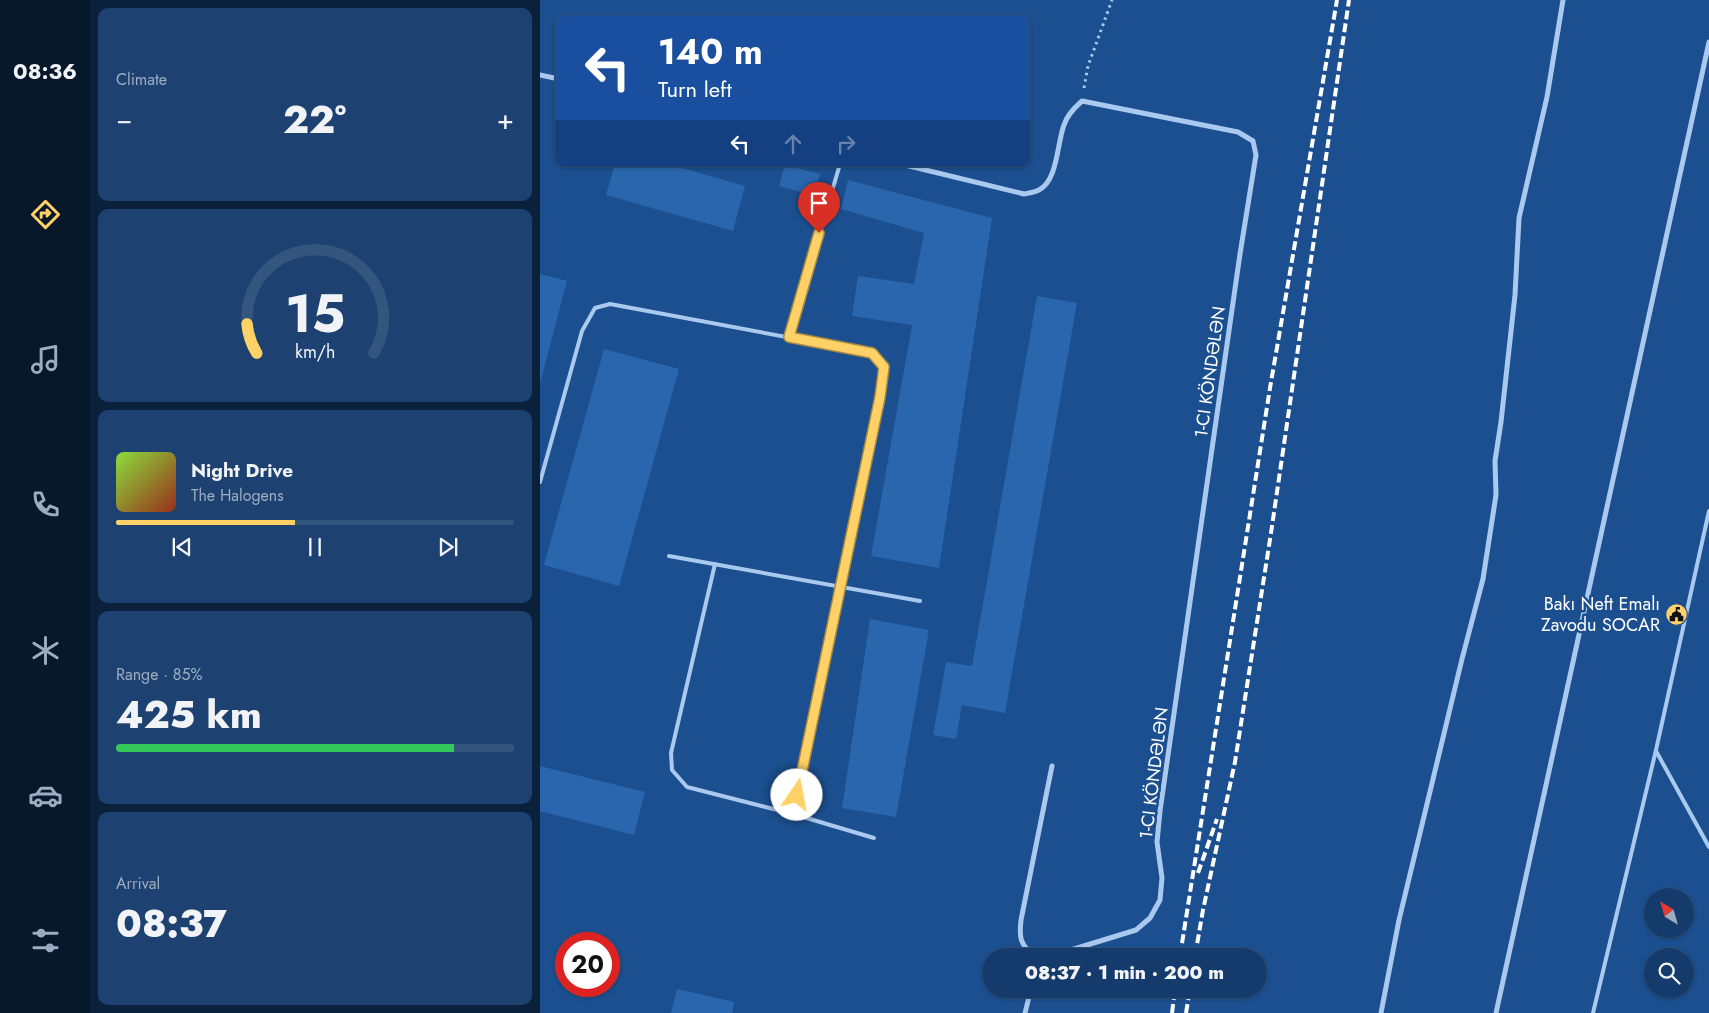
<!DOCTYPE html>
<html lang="en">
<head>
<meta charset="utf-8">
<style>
  body { margin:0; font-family:Jost,sans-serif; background:#1d4271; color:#f1f3f6; height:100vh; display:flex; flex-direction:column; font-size:19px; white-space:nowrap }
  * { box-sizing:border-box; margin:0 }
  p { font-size:16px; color:#9dadc1 }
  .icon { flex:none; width:28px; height:28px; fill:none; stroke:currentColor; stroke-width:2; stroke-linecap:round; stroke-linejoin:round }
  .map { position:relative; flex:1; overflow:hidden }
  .panel { display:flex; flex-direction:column; gap:8px; padding:8px; background:#0b203b; width:450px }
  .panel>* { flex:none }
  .banner { position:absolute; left:15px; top:15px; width:475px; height:152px; border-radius:10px; box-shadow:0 1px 4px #0004,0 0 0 1px #33557e; background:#1a4fa0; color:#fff; overflow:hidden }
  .needle { width:32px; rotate:323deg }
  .buttons { position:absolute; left:1104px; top:888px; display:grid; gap:10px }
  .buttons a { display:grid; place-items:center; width:50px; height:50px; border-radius:50%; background:#143b6b; box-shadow:0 1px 4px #0004,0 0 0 1px #33557e; font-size:25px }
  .speed { position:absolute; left:15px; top:932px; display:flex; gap:10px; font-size:25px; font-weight:700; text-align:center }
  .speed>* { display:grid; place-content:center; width:65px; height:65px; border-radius:50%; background:#143b6b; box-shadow:0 1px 4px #0004,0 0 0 1px #33557e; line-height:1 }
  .speed .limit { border:8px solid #d22; background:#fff; color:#111 }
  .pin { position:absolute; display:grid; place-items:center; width:42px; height:42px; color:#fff; margin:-51px -21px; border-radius:50% 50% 50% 0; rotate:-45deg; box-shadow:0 0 5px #0007 }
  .pin .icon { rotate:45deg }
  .me { position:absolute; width:55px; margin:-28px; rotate:12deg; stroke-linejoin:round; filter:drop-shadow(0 0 4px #0008) }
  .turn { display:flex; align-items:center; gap:18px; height:105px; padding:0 20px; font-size:22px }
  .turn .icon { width:65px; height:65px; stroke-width:2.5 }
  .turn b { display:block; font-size:35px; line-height:42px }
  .lanes { display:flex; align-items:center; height:48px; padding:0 20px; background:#0003; justify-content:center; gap:25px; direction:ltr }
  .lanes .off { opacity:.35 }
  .big { font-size:38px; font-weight:800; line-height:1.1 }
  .panel .card { flex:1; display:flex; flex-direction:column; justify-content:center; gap:8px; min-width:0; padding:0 18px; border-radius:10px; background:#1d4271 }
  .panel .dial { align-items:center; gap:0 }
  .dial svg { height:130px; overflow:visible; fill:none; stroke:#33557e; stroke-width:7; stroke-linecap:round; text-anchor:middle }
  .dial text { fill:#f1f3f6; stroke:none }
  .song { display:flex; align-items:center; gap:15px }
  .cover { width:60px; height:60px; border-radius:8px; background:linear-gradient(135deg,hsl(90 70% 55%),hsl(10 70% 35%)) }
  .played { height:5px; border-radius:2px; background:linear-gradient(90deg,#ffd166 45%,#33557e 45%) }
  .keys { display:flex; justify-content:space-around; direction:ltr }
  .heat { display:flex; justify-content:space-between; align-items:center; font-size:28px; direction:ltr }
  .charge { height:8px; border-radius:4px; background:linear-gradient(90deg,#34c759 85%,#33557e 0) }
  .trip { position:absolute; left:442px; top:948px; width:285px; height:50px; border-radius:25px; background:#143b6b; box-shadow:0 1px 4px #0004,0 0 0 1px #33557e; font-weight:800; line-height:50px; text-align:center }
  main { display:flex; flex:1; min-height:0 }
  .dock { display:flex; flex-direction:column; width:90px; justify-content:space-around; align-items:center; background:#08182b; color:#9dadc1 }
  .dock .icon { width:35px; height:35px }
  .dock .selected { color:#ffd166 }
  .dock b { font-size:22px; color:#f1f3f6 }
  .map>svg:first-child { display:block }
  .building { fill:#2a66ad }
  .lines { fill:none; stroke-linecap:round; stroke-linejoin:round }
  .path { stroke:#a9c9ee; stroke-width:3; stroke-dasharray:2.5 4; stroke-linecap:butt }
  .service { stroke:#a9c9ee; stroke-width:4 }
  .minor { stroke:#a9c9ee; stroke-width:5 }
  .rail { stroke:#fff; stroke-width:4; stroke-dasharray:9 4; stroke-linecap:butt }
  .route-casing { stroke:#a68842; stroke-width:12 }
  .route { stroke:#ffd166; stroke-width:9 }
  .labels { text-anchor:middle; stroke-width:5; stroke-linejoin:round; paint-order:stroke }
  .street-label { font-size:18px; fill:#fff; stroke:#1b4f8f }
  .poi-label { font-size:18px; fill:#fff; stroke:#1b4f8f; text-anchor:end }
</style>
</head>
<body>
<main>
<nav class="dock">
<b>08:36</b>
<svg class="icon selected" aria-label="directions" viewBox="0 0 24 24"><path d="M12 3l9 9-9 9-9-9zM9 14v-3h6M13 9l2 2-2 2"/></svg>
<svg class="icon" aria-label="music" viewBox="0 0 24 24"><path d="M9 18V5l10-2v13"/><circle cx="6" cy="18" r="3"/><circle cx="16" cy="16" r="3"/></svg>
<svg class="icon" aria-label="phone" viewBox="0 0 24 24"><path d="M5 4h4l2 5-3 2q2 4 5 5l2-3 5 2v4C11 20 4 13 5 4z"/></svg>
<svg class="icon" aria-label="climate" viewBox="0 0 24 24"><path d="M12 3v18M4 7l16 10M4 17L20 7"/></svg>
<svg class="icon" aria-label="car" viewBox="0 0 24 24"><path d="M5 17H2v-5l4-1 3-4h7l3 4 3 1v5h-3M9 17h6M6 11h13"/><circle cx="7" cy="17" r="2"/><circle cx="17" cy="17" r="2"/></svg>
<svg class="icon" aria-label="filters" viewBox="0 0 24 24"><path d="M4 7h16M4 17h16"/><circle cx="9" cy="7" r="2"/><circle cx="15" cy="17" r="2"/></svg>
</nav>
<section class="panel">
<div class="card"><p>Climate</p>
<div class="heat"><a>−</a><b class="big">22°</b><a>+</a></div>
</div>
<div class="card dial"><svg viewBox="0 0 100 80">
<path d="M14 69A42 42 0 1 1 86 69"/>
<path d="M14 69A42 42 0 0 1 8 51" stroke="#ffd166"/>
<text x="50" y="56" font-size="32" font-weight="700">15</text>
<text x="50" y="72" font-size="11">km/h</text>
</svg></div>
<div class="card">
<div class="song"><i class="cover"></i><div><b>Night Drive</b><p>The Halogens</p></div></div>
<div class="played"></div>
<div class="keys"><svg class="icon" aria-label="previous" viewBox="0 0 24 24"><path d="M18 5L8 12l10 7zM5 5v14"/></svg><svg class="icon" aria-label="pause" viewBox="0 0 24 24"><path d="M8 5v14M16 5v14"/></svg><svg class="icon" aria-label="next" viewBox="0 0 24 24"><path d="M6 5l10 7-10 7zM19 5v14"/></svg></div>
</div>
<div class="card"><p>Range · 85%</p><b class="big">425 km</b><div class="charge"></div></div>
<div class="card"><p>Arrival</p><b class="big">08:37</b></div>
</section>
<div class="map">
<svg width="1169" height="1013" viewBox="0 0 1169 1013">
  <rect width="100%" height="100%" fill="#1b4f8f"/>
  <g class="building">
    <polygon points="75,164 128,164 205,186 193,231 66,195"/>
    <polygon points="245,165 280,174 274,196 239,186"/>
    <polygon points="308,180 452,218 399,568 331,556 372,325 312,316 318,276 374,284 384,233 301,209"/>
    <polygon points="0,274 27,281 1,380 0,380"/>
    <polygon points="497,296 537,303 465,713 422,705 416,739 393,735 406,662 432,666"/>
    <polygon points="64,349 139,369 79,586 4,565"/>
    <polygon points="330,619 389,630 356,817 302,808"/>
    <polygon points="0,766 105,792 94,835 0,811"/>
    <polygon points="137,989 194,1002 192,1013 131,1013"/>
  </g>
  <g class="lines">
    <polyline class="path" points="544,88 548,66 572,0"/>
    <g class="service">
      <polyline points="249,337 300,164"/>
      <polyline points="0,482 42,331 55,308 70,304 332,353 344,367 340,397 253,814"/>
      <polyline points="129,556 380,601"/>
      <polyline points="175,564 131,753 132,770 147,787 253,814 334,838"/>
      <polyline points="1116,751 1169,847"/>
      <polyline points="1053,1013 1116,750 1169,511"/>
    </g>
    <g class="minor">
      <polyline points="0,75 19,79"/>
      <path d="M361 164 484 194C489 193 495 192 499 190 518 180 517 143 524 125 527 115 534 108 542 101L698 132 713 141 716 155 700 254 620 811 617 842 622 878 620 900 610 918 596 930 521 953 515 956"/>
      <path d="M494 956C480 944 479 938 481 920L512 766"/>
      <polyline points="485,1013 491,989"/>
      <polyline points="841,1013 859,920 922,659 943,579 956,495 955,461 961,422 975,295 979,218 1007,97 1023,0"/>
      <polyline points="956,1013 1169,42"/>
    </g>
    <g class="rail">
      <polyline points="658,873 677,819"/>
      <polyline points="640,956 730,388 797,0"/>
      <polyline points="655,956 663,910 695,762 731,533 809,0"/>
      <polyline points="632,1013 635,989"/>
      <polyline points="646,1013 650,989"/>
    </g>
  </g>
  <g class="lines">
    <defs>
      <polyline id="route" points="257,795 340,397 344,367 332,353 249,337 279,233"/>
    </defs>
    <use href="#route" class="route-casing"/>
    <use href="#route" class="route"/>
  </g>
  <defs>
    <symbol id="civic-disc" viewBox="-11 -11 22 22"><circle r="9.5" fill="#ffd166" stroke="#1b4f8f"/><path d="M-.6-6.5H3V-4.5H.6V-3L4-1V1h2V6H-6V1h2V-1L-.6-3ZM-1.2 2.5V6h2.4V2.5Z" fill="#111"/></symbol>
  </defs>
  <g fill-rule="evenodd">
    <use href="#civic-disc" x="1124" y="602" width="25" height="25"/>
  </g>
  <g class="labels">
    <g class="street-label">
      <text transform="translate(670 372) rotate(-82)" y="6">1-CI KÖNDƏLƏN</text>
      <text transform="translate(614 773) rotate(-83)" y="6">1-CI KÖNDƏLƏN</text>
    </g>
    <g class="poi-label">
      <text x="1120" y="610">Bakı Neft Emalı<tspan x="1120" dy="21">Zavodu SOCAR</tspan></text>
    </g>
  </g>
</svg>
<div class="buttons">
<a><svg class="needle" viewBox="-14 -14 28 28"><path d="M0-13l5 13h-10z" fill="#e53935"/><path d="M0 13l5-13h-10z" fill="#9dadc1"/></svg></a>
<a><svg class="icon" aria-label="search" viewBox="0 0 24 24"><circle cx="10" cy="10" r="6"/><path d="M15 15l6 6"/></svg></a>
</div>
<div class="speed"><div class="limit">20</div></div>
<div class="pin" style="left:279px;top:233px;background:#d93025"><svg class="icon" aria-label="arrive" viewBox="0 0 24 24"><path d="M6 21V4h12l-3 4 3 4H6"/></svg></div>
<svg class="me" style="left:257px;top:795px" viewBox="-20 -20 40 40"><circle r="19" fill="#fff"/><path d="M0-13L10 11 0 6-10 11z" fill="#ffd166"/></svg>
<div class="trip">08:37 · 1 min · 200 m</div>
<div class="banner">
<div class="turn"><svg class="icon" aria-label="left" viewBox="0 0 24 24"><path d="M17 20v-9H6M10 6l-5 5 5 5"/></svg><div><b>140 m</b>Turn left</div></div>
<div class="lanes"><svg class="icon" aria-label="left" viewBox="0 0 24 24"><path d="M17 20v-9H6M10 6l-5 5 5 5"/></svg><svg class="icon off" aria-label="ahead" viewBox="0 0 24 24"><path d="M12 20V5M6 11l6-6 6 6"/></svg><svg class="icon off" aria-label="right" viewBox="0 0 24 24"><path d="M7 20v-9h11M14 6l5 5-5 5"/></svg></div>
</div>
</div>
</main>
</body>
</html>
